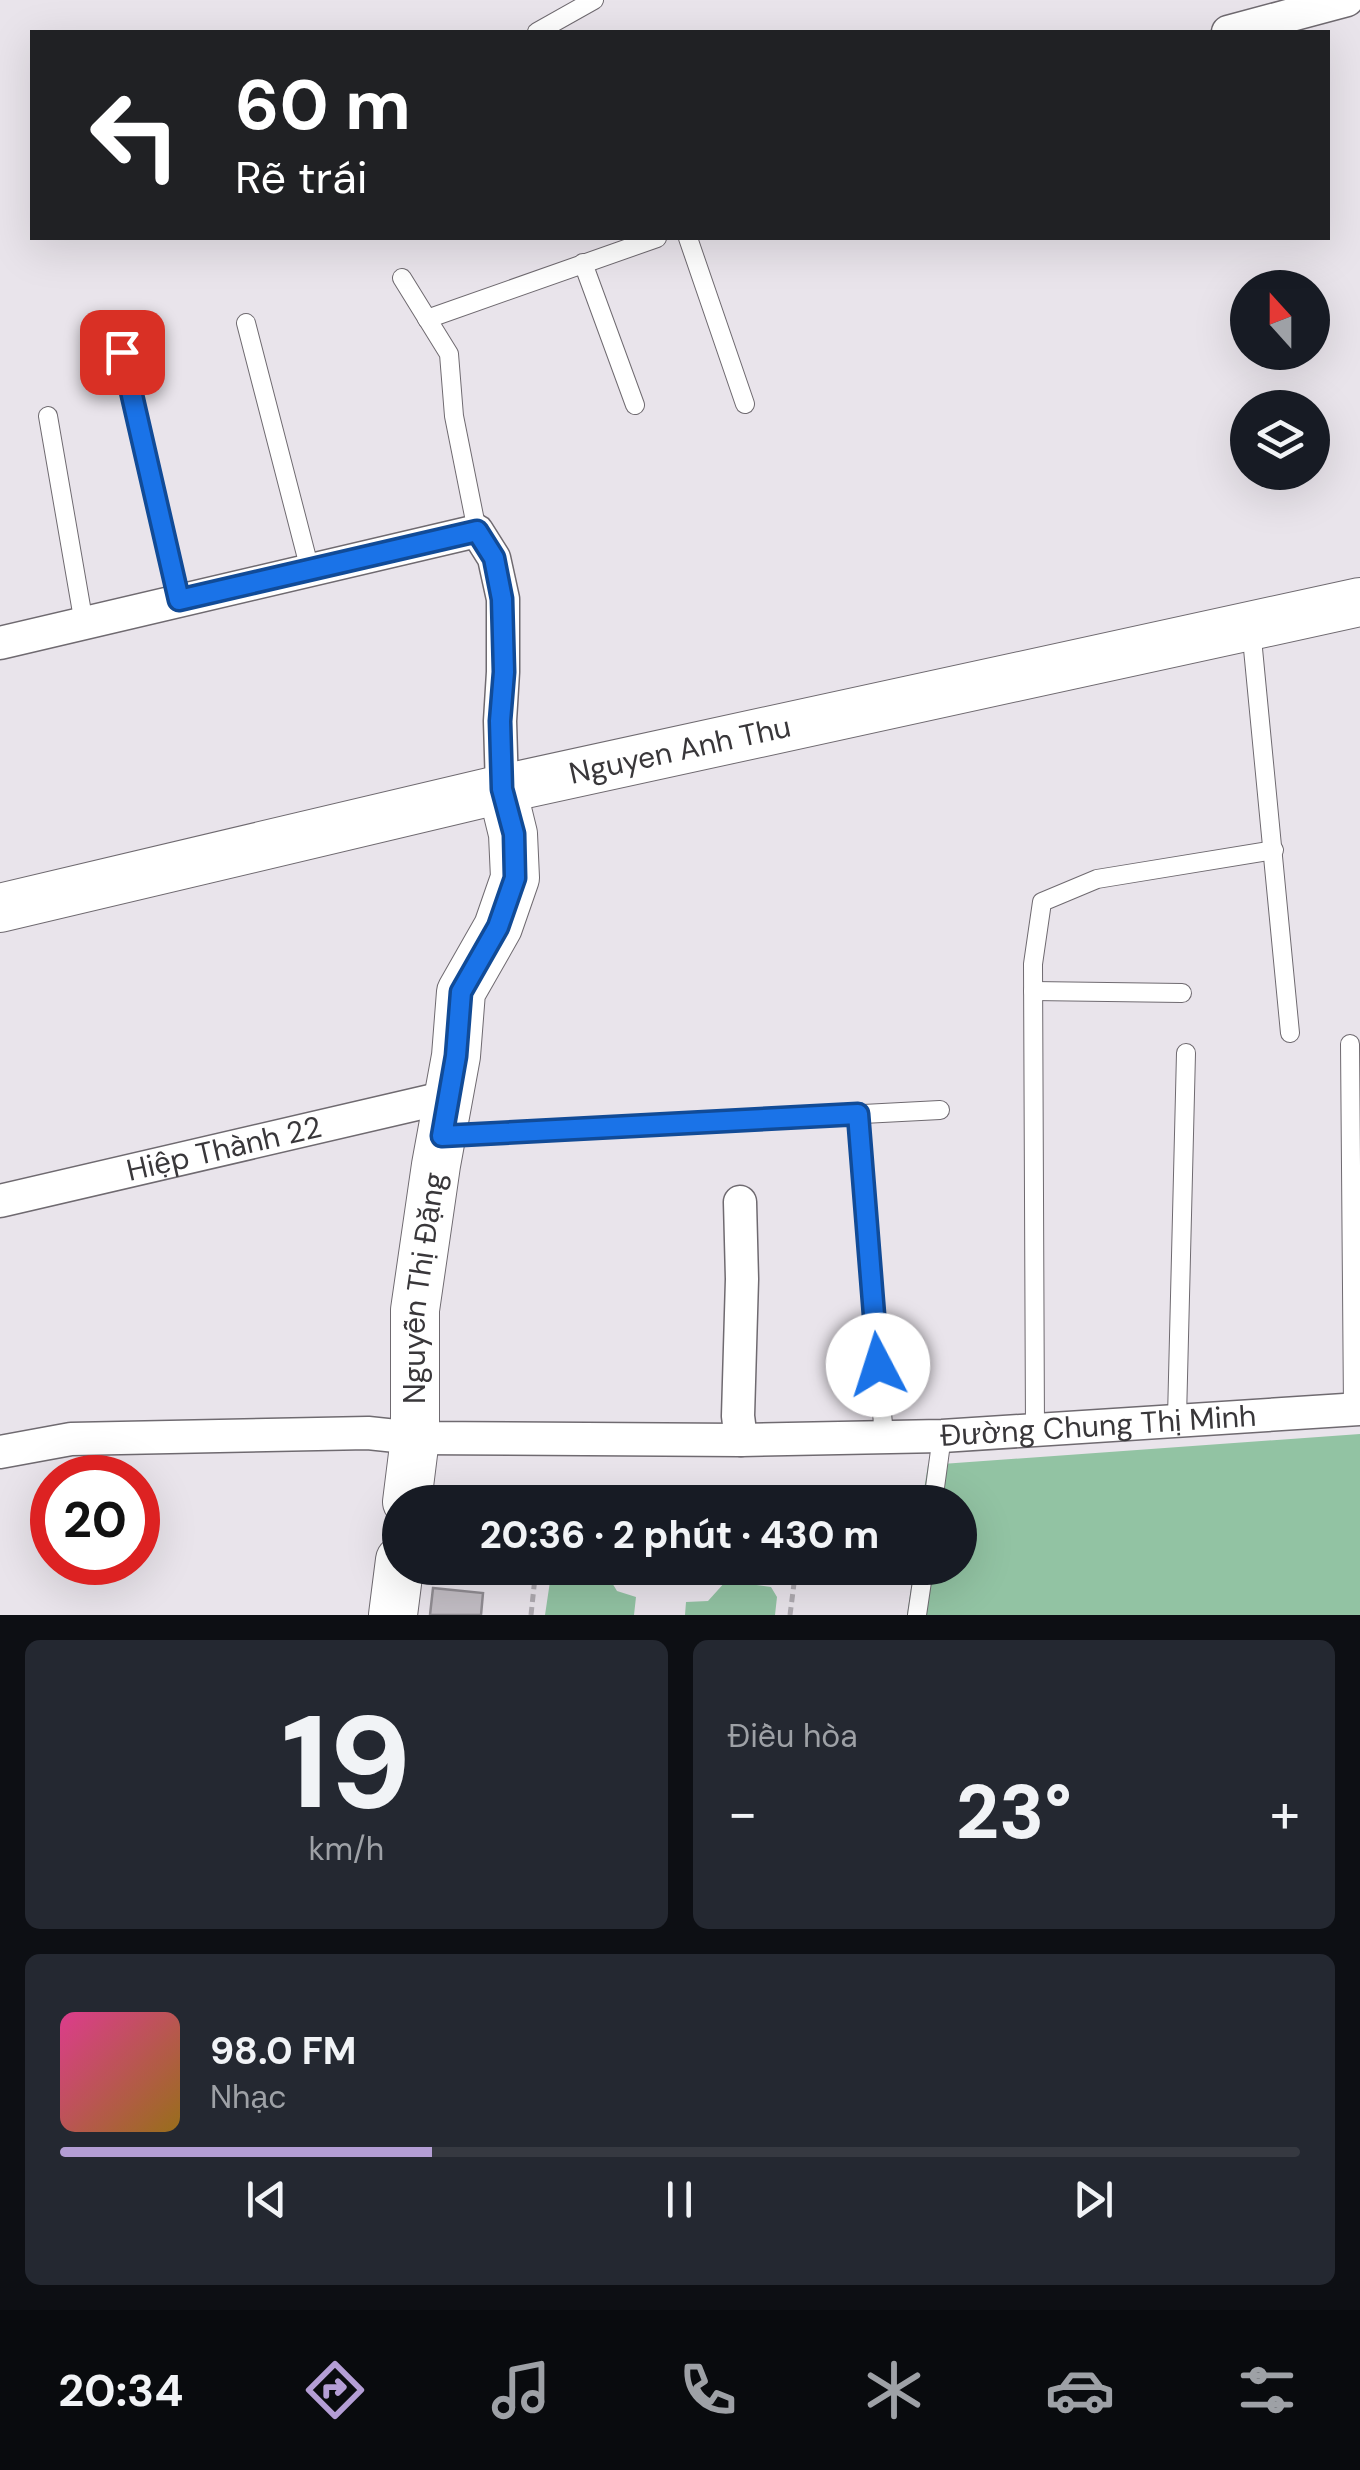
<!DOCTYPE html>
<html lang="vi">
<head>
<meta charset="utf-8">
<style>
  body { margin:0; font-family:"DM Sans",sans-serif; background:#242831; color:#f1f3f6; height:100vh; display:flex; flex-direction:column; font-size:38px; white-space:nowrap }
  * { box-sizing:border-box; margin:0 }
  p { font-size:32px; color:#9ea1a6 }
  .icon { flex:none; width:55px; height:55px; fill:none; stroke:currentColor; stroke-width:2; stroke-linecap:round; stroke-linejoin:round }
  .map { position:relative; height:1615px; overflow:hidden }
  .sheet { display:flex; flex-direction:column; gap:25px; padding:25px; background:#0d0f14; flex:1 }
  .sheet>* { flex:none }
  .hud { position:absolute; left:30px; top:30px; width:1300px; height:210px; border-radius:0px; box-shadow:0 10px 40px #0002; background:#202124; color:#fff; overflow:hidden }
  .needle { width:65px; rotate:339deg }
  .buttons { position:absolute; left:1230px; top:270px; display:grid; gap:20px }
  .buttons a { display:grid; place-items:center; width:100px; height:100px; border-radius:50%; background:#171b24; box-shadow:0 10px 40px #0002; font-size:50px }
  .speed { position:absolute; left:30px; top:1455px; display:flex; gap:20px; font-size:50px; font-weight:700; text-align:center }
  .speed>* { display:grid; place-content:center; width:130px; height:130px; border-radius:50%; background:#171b24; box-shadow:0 10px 40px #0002; line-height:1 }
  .speed .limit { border:15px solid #d22; background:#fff; color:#111 }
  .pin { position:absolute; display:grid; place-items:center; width:85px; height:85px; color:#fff; margin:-42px; border-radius:20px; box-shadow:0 5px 15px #0006 }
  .me { position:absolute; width:110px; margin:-55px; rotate:355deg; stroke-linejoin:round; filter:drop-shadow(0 0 8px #0008) }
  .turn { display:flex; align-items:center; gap:35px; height:210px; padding:0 40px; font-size:45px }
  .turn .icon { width:130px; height:130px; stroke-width:2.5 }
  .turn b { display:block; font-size:70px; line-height:85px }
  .big { font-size:75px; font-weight:800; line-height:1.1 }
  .sheet .card { flex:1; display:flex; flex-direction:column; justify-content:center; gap:15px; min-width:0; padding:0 35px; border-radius:15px; background:#242831 }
  .sheet .dial { align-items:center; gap:0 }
  .dial b { font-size:130px; line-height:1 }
  .song { display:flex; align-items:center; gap:30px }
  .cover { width:120px; height:120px; border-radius:15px; background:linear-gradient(135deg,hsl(330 70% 55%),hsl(40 70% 35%)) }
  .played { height:10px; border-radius:5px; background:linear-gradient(90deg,#b49ed5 30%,#363941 30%) }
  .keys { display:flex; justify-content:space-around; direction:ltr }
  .heat { display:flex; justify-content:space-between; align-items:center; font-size:55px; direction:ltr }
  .sheet .tiles { flex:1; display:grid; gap:25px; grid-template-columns:1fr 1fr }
  .card:last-child { grid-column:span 2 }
  .trip { position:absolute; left:382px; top:1485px; width:595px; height:100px; border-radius:50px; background:#171b24; box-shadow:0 10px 40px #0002; font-weight:800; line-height:100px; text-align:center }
  .tabs { display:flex; height:160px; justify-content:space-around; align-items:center; background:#090b0e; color:#9ea1a6 }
  .tabs .icon { width:70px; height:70px }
  .tabs .on { color:#b49ed5 }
  .tabs b { font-size:45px; color:#f1f3f6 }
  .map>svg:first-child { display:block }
  .green { fill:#92c3a3 }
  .building { fill:#c3bec5; stroke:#918d93; stroke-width:2.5 }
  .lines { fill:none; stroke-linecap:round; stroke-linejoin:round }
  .lane-casing { stroke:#6f6a70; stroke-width:20 }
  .street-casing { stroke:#6f6a70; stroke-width:35 }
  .secondary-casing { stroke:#6f6a70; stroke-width:50 }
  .path { stroke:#afabb1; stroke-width:5; stroke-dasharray:8 5; stroke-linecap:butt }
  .lane { stroke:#fff; stroke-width:18 }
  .street { stroke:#fff; stroke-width:32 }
  .secondary { stroke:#fff; stroke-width:48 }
  .route-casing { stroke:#114b97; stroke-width:25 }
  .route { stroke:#1a73e8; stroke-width:18 }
  .labels { text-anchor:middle; stroke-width:9; stroke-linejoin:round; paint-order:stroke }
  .street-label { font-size:30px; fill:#39373a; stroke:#e9e4eb }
</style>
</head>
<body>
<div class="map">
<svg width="1360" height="1615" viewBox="0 0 1360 1615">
  <rect width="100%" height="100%" fill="#e9e4eb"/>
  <g class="green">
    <polygon points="1360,1434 1360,1615 907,1615 914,1568 960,1568 960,1502 922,1502 928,1465"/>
    <polygon points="552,1568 603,1568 617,1591 636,1597 634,1615 545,1615"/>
    <polygon points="726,1581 771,1587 777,1597 775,1615 685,1615 686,1602 708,1601"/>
  </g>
  <g class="building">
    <polygon points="453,1493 503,1499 503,1502 452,1502"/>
    <polygon points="433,1588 483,1593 481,1615 430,1615"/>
  </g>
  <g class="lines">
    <defs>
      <g id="lane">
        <polyline points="537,32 594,0"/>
        <polyline points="688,238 745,404"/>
        <polyline points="583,263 635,405"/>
        <polyline points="402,278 449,354 454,416 477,531"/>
        <polyline points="427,319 657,238"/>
        <polyline points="246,323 310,570"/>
        <polyline points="122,352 179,600"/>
        <polyline points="48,416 84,624"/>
        <polyline points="1251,628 1290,1033"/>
        <polyline points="1033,991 1182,993"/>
        <polyline points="1350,1044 1353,1409"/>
        <polyline points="858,1114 884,1437"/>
        <polyline points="442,1136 940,1110"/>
        <polyline points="1177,1418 1186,1053"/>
        <polyline points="1035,1430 1033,964 1042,902 1097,879 1274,850"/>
        <polyline points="933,1502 942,1436"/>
        <polyline points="917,1615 924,1568"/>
      </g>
      <g id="street">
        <polyline points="1228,32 1347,0"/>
        <polyline points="0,643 477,531 494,558 503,599 503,672 500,721 502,789"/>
        <path id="s1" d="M0 1201 447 1097"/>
        <polyline points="740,1202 742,1279 738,1416 741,1440"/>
        <path id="s2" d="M0 1452 71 1439 368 1433 415 1438 741 1440 942 1436 1360 1409"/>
      </g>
      <g id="secondary">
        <path id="s3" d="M0 908 502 789 1360 602"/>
        <path id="s4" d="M407 1502 415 1438V1310L436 1165 456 1056 461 992 498 927 515 878 513 834 502 789"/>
        <polyline points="393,1615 400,1560"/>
      </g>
    </defs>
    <use href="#lane" class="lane-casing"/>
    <use href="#street" class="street-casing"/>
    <use href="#secondary" class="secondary-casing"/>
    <g class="path">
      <polyline points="669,1502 669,1495"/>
      <polyline points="531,1615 536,1568"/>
      <polyline points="790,1615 796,1568"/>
    </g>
    <use href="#lane" class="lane"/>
    <use href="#street" class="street"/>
    <use href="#secondary" class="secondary"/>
  </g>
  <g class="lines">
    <defs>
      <polyline id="route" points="122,352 179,600 477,531 494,558 502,599 504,672 500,721 502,789 514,834 515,878 498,927 461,992 456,1056 442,1136 858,1114 878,1365"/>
    </defs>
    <use href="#route" class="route-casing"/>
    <use href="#route" class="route"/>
  </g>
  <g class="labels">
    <g class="street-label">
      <text dy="10" stroke="none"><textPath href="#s3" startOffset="698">Nguyen Anh Thu</textPath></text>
      <text dy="10" stroke="none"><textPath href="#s1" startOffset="230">Hiệp Thành 22</textPath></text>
      <text dy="10" stroke="none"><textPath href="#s4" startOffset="215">Nguyễn Thị Đặng</textPath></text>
      <text dy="10" stroke="none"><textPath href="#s2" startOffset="1100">Đường Chung Thị Minh</textPath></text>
    </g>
  </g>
</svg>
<div class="buttons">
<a><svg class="needle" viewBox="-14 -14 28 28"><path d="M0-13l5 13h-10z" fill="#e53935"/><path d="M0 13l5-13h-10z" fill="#9ea1a6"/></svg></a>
<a><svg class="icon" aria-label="layers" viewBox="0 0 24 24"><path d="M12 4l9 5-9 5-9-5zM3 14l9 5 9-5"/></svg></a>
</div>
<div class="speed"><div class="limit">20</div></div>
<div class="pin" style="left:122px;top:352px;background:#d93025"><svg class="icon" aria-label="arrive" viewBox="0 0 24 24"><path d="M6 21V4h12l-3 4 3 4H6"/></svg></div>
<svg class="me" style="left:878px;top:1365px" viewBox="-20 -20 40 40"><circle r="19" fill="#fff"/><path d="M0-13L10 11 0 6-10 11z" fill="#1a73e8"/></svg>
<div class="trip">20:36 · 2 phút · 430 m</div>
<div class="hud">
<div class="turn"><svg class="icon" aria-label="left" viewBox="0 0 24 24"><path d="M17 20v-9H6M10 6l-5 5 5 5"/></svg><div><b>60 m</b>Rẽ trái</div></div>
</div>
</div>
<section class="sheet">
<div class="tiles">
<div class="card dial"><b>19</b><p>km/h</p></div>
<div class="card"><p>Điều hòa</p>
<div class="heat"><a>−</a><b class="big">23°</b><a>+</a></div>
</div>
<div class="card">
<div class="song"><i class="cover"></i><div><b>98.0 FM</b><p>Nhạc</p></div></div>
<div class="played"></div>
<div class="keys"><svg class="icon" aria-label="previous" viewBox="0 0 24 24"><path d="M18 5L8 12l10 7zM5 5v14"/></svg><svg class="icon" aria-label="pause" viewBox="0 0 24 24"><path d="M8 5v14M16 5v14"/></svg><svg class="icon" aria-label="next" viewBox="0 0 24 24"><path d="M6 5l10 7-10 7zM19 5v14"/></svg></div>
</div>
</div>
</section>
<nav class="tabs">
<b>20:34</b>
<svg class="icon on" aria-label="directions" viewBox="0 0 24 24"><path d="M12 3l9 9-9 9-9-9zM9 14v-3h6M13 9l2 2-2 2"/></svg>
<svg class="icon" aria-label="music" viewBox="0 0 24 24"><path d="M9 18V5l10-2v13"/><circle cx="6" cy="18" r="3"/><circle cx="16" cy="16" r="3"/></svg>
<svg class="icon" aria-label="phone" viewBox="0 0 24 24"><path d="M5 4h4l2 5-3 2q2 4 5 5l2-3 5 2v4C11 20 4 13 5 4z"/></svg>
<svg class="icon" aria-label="climate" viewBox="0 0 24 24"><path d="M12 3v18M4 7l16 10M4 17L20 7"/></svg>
<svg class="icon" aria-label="car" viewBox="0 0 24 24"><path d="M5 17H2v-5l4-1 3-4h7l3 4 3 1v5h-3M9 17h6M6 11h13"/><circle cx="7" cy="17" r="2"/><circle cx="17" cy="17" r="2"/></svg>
<svg class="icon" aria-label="filters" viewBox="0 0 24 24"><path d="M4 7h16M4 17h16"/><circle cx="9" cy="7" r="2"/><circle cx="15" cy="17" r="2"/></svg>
</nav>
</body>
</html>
